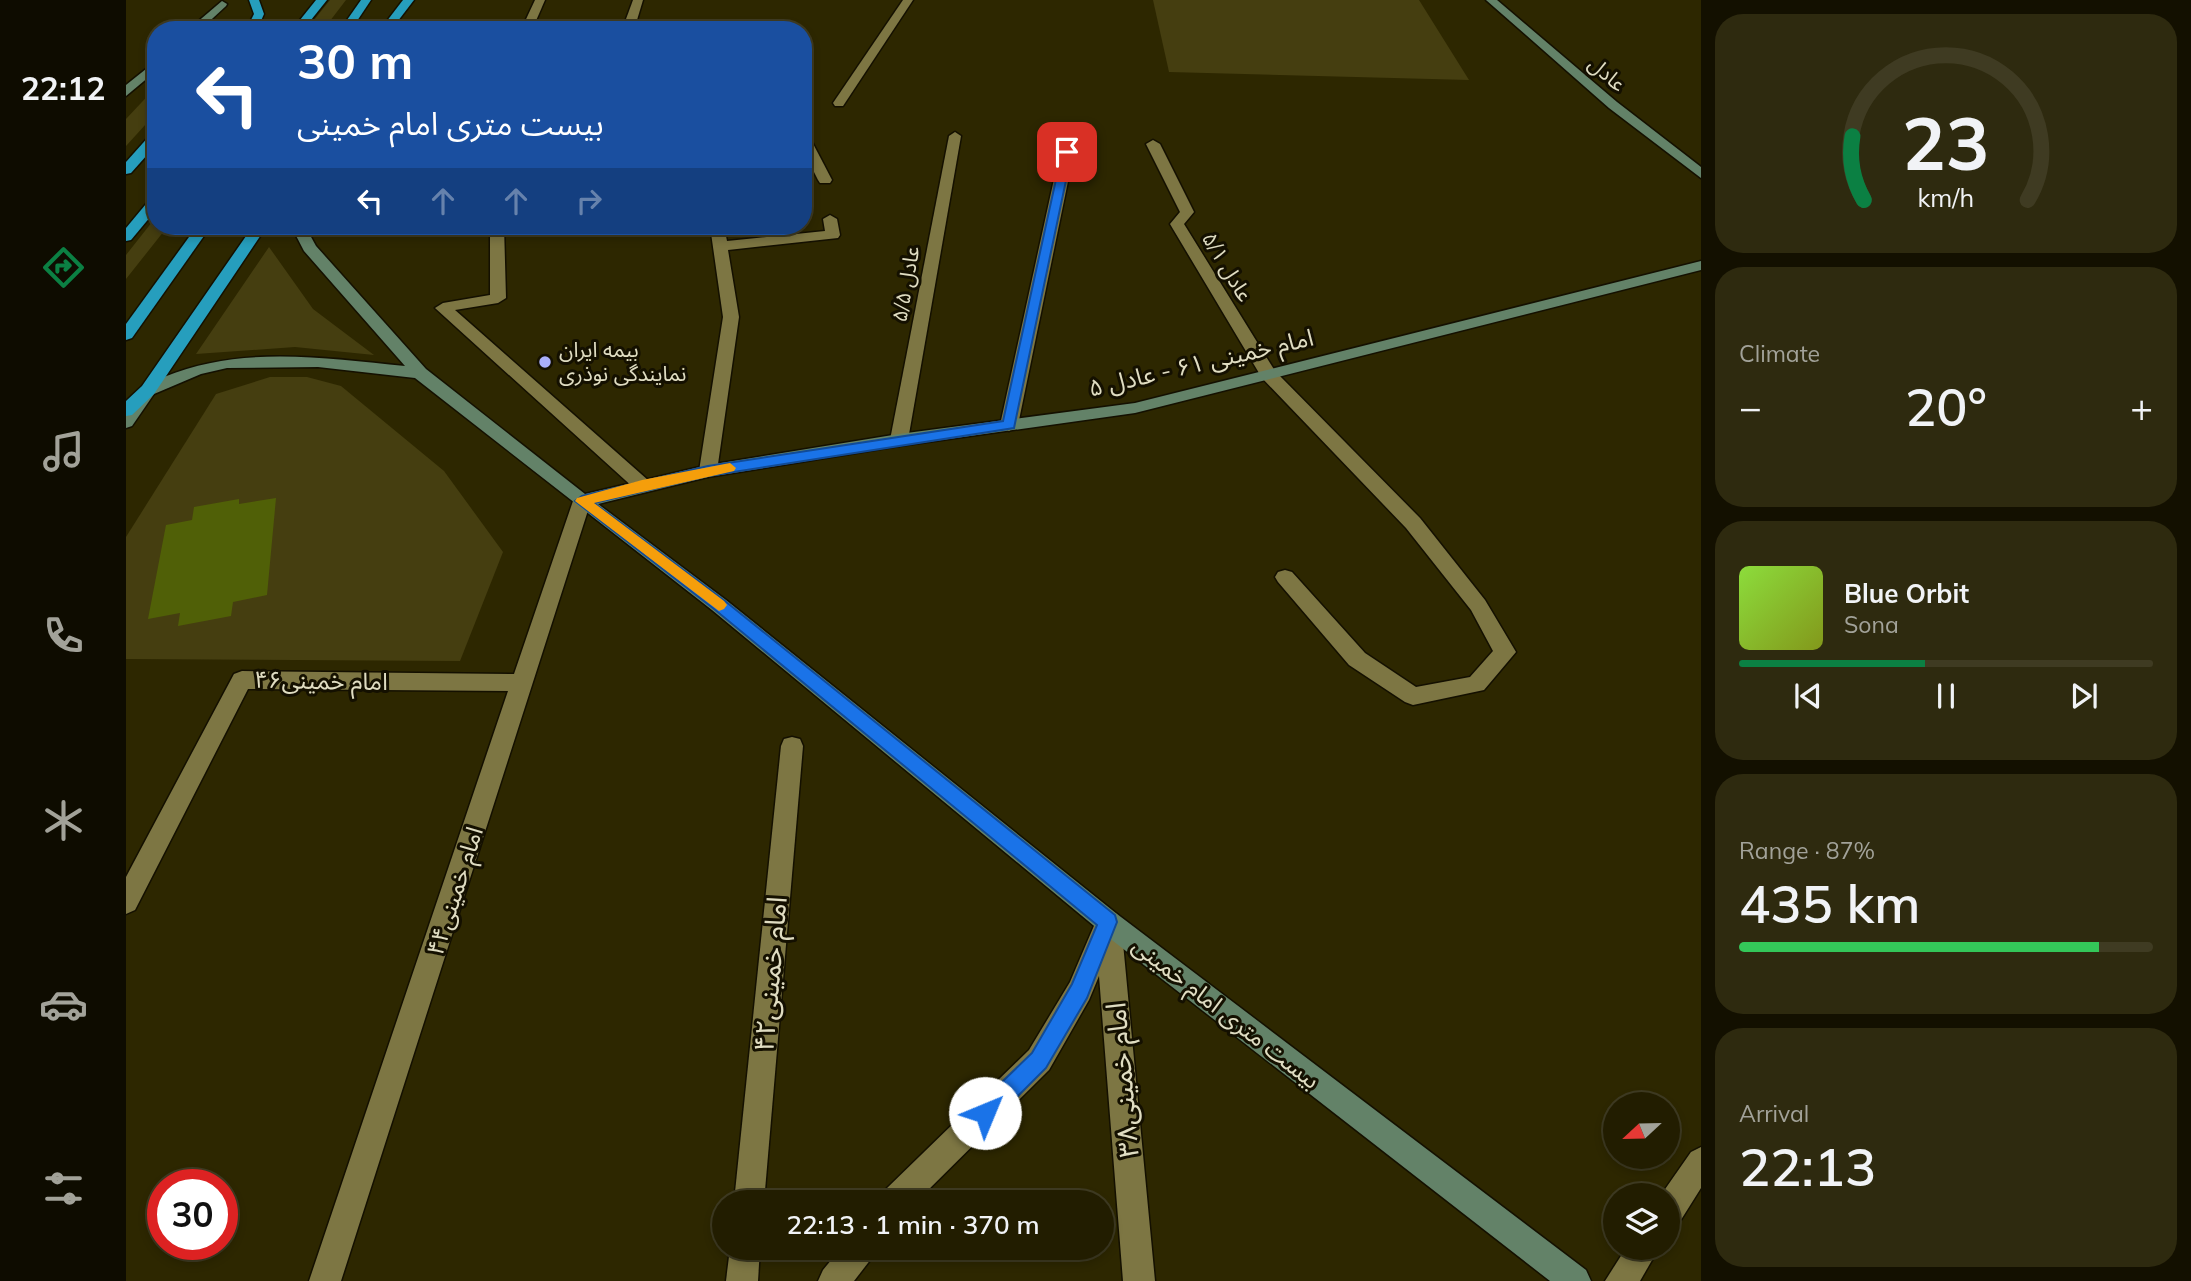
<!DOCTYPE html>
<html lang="en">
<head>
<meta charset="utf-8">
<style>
  body { margin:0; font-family:Mulish,"Noto Sans Arabic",sans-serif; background:#2e2a0f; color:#f1f3f6; height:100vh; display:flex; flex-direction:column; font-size:26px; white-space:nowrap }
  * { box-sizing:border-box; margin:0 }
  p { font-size:23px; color:#a2a299 }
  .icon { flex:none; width:38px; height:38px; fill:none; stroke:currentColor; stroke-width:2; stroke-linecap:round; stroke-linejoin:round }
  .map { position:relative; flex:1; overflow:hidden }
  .drawer { display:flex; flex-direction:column; gap:14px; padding:14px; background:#131000; width:490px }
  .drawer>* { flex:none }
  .guide { position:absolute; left:21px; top:21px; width:665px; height:214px; border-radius:28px; box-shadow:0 4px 10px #0003,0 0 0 2px #3f3b22; background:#1a4fa0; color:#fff; overflow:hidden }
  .needle { width:46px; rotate:248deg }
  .tools { position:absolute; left:1477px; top:1092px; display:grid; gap:14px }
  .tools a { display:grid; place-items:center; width:77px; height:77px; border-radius:50%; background:#221d00; box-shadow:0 4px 10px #0003,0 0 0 2px #3f3b22; font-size:35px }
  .speed { position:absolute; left:21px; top:1169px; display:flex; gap:14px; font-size:35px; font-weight:700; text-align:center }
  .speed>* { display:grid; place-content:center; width:91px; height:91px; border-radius:50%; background:#221d00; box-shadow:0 4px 10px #0003,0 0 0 2px #3f3b22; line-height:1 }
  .speed .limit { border:10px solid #d22; background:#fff; color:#111 }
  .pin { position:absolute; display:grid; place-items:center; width:60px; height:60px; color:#fff; margin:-30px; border-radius:14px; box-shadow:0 4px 10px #0006 }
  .me { position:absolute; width:77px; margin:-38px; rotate:45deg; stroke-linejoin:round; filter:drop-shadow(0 0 5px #0008) }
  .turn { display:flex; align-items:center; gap:24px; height:147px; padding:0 35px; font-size:32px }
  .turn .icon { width:91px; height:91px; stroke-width:2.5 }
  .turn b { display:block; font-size:49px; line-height:60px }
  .lanes { display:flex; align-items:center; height:66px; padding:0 35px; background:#0003; justify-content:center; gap:35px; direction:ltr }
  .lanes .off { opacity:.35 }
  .big { font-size:52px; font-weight:600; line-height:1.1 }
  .drawer .card { flex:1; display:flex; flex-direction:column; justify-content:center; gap:10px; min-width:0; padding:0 24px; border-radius:28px; background:#2e2a0f }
  .drawer .dial { align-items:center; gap:0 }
  .dial svg { height:182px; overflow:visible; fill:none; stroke:#3f3b22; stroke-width:7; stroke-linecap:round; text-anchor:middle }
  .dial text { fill:#f1f3f6; stroke:none }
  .song { display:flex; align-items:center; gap:21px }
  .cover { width:84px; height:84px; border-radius:10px; background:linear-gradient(135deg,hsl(90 70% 55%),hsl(70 70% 35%)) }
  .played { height:7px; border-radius:4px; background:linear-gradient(90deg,#0b8043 45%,#3f3b22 45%) }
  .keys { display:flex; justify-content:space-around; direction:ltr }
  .heat { display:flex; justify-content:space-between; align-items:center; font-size:38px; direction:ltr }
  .charge { height:10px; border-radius:5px; background:linear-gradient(90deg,#34c759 87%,#3f3b22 0) }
  .trip { position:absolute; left:586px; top:1190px; width:402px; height:70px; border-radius:35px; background:#221d00; box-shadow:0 4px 10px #0003,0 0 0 2px #3f3b22; font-weight:600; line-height:70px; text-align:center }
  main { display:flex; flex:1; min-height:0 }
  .tabs { display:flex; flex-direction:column; width:126px; justify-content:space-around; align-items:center; background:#0e0c00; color:#a2a299 }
  .tabs .icon { width:49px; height:49px }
  .tabs .current { color:#0b8043 }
  .tabs b { font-size:32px; color:#f1f3f6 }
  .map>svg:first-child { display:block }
  .green { fill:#453e10 }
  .building { fill:#506007 }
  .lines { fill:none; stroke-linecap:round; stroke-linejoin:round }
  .street-casing { stroke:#141000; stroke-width:3 }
  .secondary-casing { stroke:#141000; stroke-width:3 }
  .highway-casing { stroke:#141000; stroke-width:3 }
  .street { fill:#7d7643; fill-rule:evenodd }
  .secondary { fill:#638268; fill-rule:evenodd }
  .highway { fill:#269ebd; fill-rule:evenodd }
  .route { fill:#1a73e8; stroke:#114b97; stroke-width:2 }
  .slow { fill:#f59e0b }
  .poi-dot { fill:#aab0fb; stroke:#141000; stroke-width:2.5 }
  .labels { text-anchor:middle; stroke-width:6; stroke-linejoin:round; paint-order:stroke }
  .far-street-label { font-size:21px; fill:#e0ddc2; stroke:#141000 }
  .far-poi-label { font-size:21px; fill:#e0ddc2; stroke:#141000; text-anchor:start }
  .street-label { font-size:24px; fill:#e0ddc2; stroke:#141000 }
  .near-street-label { font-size:28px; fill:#e0ddc2; stroke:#141000 }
</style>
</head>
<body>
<main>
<nav class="tabs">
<b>22:12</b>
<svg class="icon current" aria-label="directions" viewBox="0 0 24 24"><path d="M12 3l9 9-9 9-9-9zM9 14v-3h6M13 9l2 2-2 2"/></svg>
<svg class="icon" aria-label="music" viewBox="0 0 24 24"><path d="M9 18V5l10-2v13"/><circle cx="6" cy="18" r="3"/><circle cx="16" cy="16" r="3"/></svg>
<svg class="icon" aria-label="phone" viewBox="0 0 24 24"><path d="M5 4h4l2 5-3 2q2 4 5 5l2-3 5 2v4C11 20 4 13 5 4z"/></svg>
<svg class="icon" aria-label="climate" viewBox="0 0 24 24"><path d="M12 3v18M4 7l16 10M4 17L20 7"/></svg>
<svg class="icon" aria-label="car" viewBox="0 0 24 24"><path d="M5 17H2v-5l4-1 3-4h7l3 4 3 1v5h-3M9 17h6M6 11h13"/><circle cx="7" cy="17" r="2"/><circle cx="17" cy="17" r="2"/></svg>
<svg class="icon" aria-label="filters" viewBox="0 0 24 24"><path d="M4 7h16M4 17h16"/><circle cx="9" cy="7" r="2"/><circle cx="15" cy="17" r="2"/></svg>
</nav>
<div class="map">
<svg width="1575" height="1281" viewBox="0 0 1575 1281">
  <rect width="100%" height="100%" fill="#2d2700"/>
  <g class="green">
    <polygon points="204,0 220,0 197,30 180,30"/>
    <polygon points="1027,0 1293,0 1343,80 1043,72"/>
    <polygon points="30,87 30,113 0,146 0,119"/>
    <polygon points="30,217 30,226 42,226 0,279 0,255"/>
    <polygon points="143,247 187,309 248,355 169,347 70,354"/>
    <polygon points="144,377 181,377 215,386 318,471 377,552 334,661 0,659 0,537 90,394"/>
  </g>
  <polygon class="building" points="150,498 141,595 107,602 105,616 52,626 54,613 22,619 40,525 66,520 68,507 113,499 113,504"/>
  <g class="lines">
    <defs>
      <g id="street">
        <polygon points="409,0 419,0 406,30 395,30"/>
        <polygon points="507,0 517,0 508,30 496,30"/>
        <polygon points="777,0 787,0 717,106 709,106 707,103"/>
        <polygon points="677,132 683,136 706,180 704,183 694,183 692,180 677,150"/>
        <polygon points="829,132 835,136 782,440 773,446 764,440 823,136"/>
        <polygon points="1027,140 1034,144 1068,212 1058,224 1149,371 1294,518 1359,600 1390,652 1358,690 1287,705 1279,702 1223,665 1152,582 1149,577 1152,572 1159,570 1166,572 1239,653 1290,687 1344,677 1367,651 1345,610 1280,528 1136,378 1044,224 1054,212 1020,144"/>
        <polygon points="941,148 948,152 892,425 883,431 874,425 934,152"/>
        <polygon points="704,215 711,219 714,235 712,238 602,250 613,317 591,471 582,477 576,475 573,471 597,317 584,226 598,226 601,241 699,231 697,219"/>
        <polygon points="364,226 378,226 380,298 372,303 329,310 523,481 525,485 523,489 509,489 309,308 317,303 364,295"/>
        <polygon points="456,495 463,496 465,501 215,1281 183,1281 382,691 122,689 9,910 0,914 0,877 108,674 116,671 388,674 447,501 449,496"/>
        <polygon points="666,737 674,739 677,746 638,1202 608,1202 655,746 658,739"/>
        <polygon points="982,910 991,914 995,922 1029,1281 997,1281 973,976 963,1000 923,1070 790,1202 754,1202 758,1191 903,1050 944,982 973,914"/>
        <polygon points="1575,1147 1575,1188 1553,1223 1542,1227 1542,1195 1535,1195 1565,1152"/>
        <polygon points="604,1248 634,1248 632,1281 600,1281"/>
        <polygon points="715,1248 749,1248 745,1259 728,1281 692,1281 697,1270"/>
        <polygon points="1500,1248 1533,1248 1514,1281 1479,1281"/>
      </g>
      <g id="secondary">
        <polygon points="1360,0 1371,0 1491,102 1575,167 1575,178 1483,108"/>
        <polygon points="96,1 101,4 100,6 74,30 62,30"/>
        <polygon points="30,61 30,71 0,96 0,85"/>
        <path d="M165 226H179L190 246 300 369 459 494 582 465 773 434 1009 403 1575 261V270L1009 413 773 446 582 477 472 504 600 600 991 914 1460 1270 1465 1281H1424L973 930 586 610 289 378 192 367 101 368 75 374 28 394 6 426 0 428C0 423 0 416 0 411 4 392 23 384 38 377 115 345 198 358 279 366L178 251Z"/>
      </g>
      <g id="highway">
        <polygon points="123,0 133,0 138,14 131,30 120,30 128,14"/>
        <polygon points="190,0 201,0 177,30 166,30"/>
        <polygon points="235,0 245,0 225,30 214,30"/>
        <polygon points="277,0 288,0 265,30 254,30"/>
        <polygon points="30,133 30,145 5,173 0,174 0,162 25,134"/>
        <polygon points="30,197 30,210 5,240 0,241 0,228 25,198"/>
        <polygon points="71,226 85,226 6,338 0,340 0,324"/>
        <polygon points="127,226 141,226 28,394 6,415 0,416 0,401 16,386"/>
      </g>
    </defs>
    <use href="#street" class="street-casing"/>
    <use href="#secondary" class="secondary-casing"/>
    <use href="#highway" class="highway-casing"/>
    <use href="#street" class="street"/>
    <use href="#secondary" class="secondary"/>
    <use href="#highway" class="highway"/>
  </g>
  <polygon class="route" points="941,149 946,152 888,428 582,476 468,503 599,601 989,915 991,922 961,998 920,1068 867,1121 859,1124 851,1121 848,1113 851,1106 906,1053 946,984 971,925 588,609 449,501 456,496 582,466 877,421 936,152"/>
  <polygon class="slow" points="604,463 610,468 608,471 468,503 598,601 601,605 598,609 593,611 449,501 451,498 516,480"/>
  <circle class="poi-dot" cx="419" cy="362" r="7"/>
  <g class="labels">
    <g class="far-street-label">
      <text transform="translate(1481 74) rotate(41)" y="7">عادل</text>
      <text transform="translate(1101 267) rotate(59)" y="7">عادل ۵/۱</text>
      <text transform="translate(780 284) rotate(-80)" y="7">عادل ۵/۵</text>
    </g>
    <g class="far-poi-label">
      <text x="433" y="357">بیمه ایران<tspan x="433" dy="24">نمایندگی نوذری</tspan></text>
    </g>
    <g class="street-label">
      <text transform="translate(1075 363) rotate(-13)" y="8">امام خمینی ۶۱ - عادل ۵</text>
      <text transform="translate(195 681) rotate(1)" y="8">امام خمینی۴۶</text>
      <text transform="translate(329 891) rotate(-72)" y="8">۴۴امام خمینی</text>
      <text transform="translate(1100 1013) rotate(38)" y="8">بیست متری امام خمینی</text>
    </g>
    <g class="near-street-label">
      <text transform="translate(644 974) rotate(-85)" y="10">امام خمینی۴۲</text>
      <text transform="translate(996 1080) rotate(-95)" y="10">امام خمینی۳۸</text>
    </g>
  </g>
</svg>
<div class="tools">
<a><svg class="needle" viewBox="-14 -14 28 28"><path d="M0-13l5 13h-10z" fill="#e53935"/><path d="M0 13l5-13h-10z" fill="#a2a299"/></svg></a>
<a><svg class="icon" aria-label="layers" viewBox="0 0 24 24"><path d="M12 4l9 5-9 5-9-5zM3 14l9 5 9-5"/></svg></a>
</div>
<div class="speed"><div class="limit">30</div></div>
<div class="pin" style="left:941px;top:152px;background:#d93025"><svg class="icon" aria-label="arrive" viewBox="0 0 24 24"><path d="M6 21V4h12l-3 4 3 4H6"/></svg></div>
<svg class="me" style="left:859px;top:1113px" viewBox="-20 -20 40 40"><circle r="19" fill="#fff"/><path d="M0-13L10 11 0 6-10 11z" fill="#1a73e8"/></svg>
<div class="trip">22:13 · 1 min · 370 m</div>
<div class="guide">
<div class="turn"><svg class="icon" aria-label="left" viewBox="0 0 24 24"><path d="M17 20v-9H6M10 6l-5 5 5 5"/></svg><div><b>30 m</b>بیست متری امام خمینی</div></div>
<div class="lanes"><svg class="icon" aria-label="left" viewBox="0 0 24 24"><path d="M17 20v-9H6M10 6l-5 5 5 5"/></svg><svg class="icon off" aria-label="ahead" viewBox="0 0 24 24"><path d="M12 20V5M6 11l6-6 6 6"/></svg><svg class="icon off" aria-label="ahead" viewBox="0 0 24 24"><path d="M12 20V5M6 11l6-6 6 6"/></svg><svg class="icon off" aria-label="right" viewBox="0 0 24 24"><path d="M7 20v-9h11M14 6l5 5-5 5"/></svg></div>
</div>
</div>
<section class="drawer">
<div class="card dial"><svg viewBox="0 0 100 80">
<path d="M14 69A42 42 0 1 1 86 69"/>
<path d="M14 69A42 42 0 0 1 9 41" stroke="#0b8043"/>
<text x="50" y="56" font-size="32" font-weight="700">23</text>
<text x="50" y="72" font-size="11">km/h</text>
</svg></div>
<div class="card"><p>Climate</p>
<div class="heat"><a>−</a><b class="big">20°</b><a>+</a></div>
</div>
<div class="card">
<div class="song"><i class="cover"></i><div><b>Blue Orbit</b><p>Sona</p></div></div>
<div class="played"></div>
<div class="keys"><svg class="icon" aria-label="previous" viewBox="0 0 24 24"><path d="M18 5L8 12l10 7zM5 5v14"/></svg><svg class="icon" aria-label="pause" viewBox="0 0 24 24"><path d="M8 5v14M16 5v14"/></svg><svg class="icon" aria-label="next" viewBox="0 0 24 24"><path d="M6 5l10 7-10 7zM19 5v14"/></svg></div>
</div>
<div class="card"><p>Range · 87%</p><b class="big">435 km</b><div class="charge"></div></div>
<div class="card"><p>Arrival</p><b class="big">22:13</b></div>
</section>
</main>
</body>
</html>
